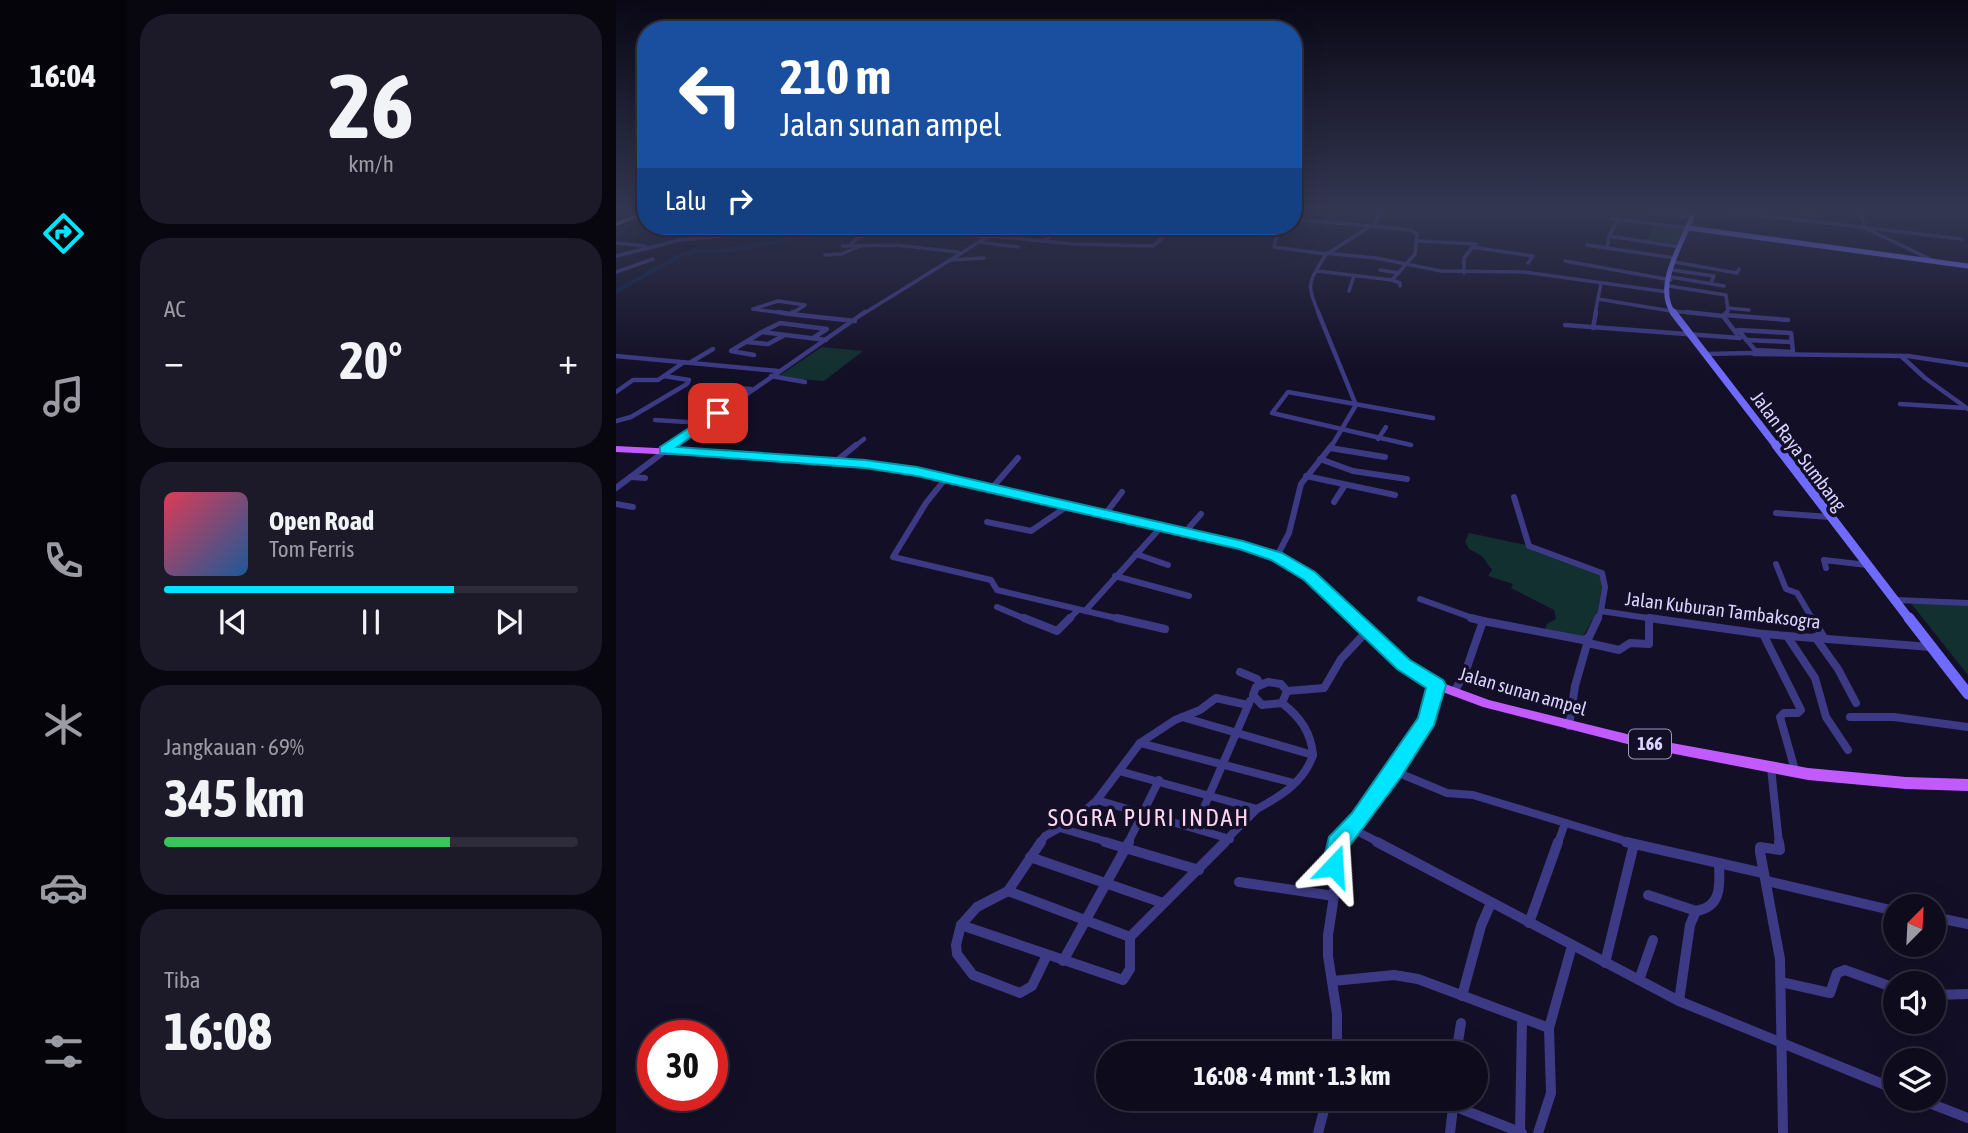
<!DOCTYPE html>
<html lang="id">
<head>
<meta charset="utf-8">
<style>
  body { margin:0; font-family:"Asap Condensed",sans-serif; background:#1c1929; color:#f1f3f6; height:100vh; display:flex; flex-direction:column; font-size:26px; white-space:nowrap }
  * { box-sizing:border-box; margin:0 }
  p { font-size:23px; color:#9b9ba3 }
  .icon { flex:none; width:38px; height:38px; fill:none; stroke:currentColor; stroke-width:2; stroke-linecap:round; stroke-linejoin:round }
  .map { position:relative; flex:1; overflow:hidden }
  .drawer { display:flex; flex-direction:column; gap:14px; padding:14px; background:#08060f; width:490px }
  .drawer>* { flex:none }
  .hud { position:absolute; left:21px; top:21px; width:665px; height:214px; border-radius:28px; box-shadow:0 7px 28px #0002,0 0 0 2px #2e2b3b; background:#1a4fa0; color:#fff; overflow:hidden }
  .needle { width:46px; rotate:24deg }
  .controls { position:absolute; left:1267px; top:894px; display:grid; gap:14px }
  .controls a { display:grid; place-items:center; width:63px; height:63px; border-radius:50%; background:#0e0b1c; box-shadow:0 7px 28px #0002,0 0 0 2px #2e2b3b; font-size:35px }
  .speed { position:absolute; left:21px; top:1020px; display:flex; gap:14px; font-size:35px; font-weight:700; text-align:center }
  .speed>* { display:grid; place-content:center; width:91px; height:91px; border-radius:50%; background:#0e0b1c; box-shadow:0 7px 28px #0002,0 0 0 2px #2e2b3b; line-height:1 }
  .speed .limit { border:10px solid #d22; background:#fff; color:#111 }
  .pin { position:absolute; display:grid; place-items:center; width:60px; height:60px; color:#fff; margin:-30px; border-radius:14px; box-shadow:0 4px 10px #0006 }
  .me { position:absolute; width:77px; margin:-38px; rotate:20deg; stroke-linejoin:round; filter:drop-shadow(0 0 5px #0008) }
  .turn { display:flex; align-items:center; gap:24px; height:147px; padding:0 28px; font-size:32px }
  .turn .icon { width:91px; height:91px; stroke-width:2.5 }
  .turn b { display:block; font-size:49px; line-height:60px }
  .then { display:flex; align-items:center; height:66px; padding:0 28px; background:#0003; gap:14px; font-size:26px }
  .big { font-size:52px; font-weight:700; line-height:1.1 }
  .drawer .widget { flex:1; display:flex; flex-direction:column; justify-content:center; gap:10px; min-width:0; padding:0 24px; border-radius:28px; background:#1c1929 }
  .drawer .dial { align-items:center; gap:0 }
  .dial b { font-size:91px; line-height:1 }
  .song { display:flex; align-items:center; gap:21px }
  .cover { width:84px; height:84px; border-radius:10px; background:linear-gradient(135deg,hsl(350 70% 55%),hsl(210 70% 35%)) }
  .played { height:7px; border-radius:4px; background:linear-gradient(90deg,#00e5ff 70%,#2e2b3b 70%) }
  .keys { display:flex; justify-content:space-around; direction:ltr }
  .heat { display:flex; justify-content:space-between; align-items:center; font-size:38px; direction:ltr }
  .charge { height:10px; border-radius:5px; background:linear-gradient(90deg,#34c759 69%,#2e2b3b 0) }
  .trip { position:absolute; left:480px; top:1041px; width:392px; height:70px; border-radius:35px; background:#0e0b1c; box-shadow:0 7px 28px #0002,0 0 0 2px #2e2b3b; font-weight:700; line-height:70px; text-align:center }
  main { display:flex; flex:1; min-height:0 }
  .menu { display:flex; flex-direction:column; width:126px; justify-content:space-around; align-items:center; background:#06040b; color:#9b9ba3 }
  .menu .icon { width:49px; height:49px }
  .menu .on { color:#00e5ff }
  .menu b { font-size:32px; color:#f1f3f6 }
  .map>svg:first-child { display:block }
  .green { fill:#12302f }
  .lines { fill:none; stroke-linecap:round; stroke-linejoin:round }
  .river { fill:#0a1f44; fill-rule:evenodd }
  .street-far4 { stroke:#3d3a85; stroke-width:3.5 }
  .street-far3 { stroke:#3d3a85; stroke-width:4.5 }
  .street-far2 { stroke:#3d3a85; stroke-width:6 }
  .street-far1 { stroke:#3d3a85; stroke-width:8 }
  .street { stroke:#3d3a85; stroke-width:10 }
  .secondary-far3 { stroke:#6f6bff; stroke-width:5 }
  .secondary-far2 { stroke:#6f6bff; stroke-width:7 }
  .secondary-far1 { stroke:#6f6bff; stroke-width:9 }
  .secondary { stroke:#6f6bff; stroke-width:11 }
  .primary { fill:#c25bff; fill-rule:evenodd }
  .route { fill:#00e5ff; stroke:#0095a6; stroke-width:2 }
  .labels { text-anchor:middle; stroke-width:7; stroke-linejoin:round; paint-order:stroke }
  .shield { fill:#130f26; stroke:#9e99be; stroke-width:2 }
  .shield-label { font-size:18px; font-weight:bold; fill:#d9d4ff }
  .street-label { font-size:19px; fill:#d9d4ff; stroke:#130f26 }
  .near-neighbourhood-label { font-size:24px; letter-spacing:2px; fill:#ffd6f0; stroke:#130f26 }
</style>
</head>
<body>
<main>
<nav class="menu">
<b>16:04</b>
<svg class="icon on" aria-label="directions" viewBox="0 0 24 24"><path d="M12 3l9 9-9 9-9-9zM9 14v-3h6M13 9l2 2-2 2"/></svg>
<svg class="icon" aria-label="music" viewBox="0 0 24 24"><path d="M9 18V5l10-2v13"/><circle cx="6" cy="18" r="3"/><circle cx="16" cy="16" r="3"/></svg>
<svg class="icon" aria-label="phone" viewBox="0 0 24 24"><path d="M5 4h4l2 5-3 2q2 4 5 5l2-3 5 2v4C11 20 4 13 5 4z"/></svg>
<svg class="icon" aria-label="climate" viewBox="0 0 24 24"><path d="M12 3v18M4 7l16 10M4 17L20 7"/></svg>
<svg class="icon" aria-label="car" viewBox="0 0 24 24"><path d="M5 17H2v-5l4-1 3-4h7l3 4 3 1v5h-3M9 17h6M6 11h13"/><circle cx="7" cy="17" r="2"/><circle cx="17" cy="17" r="2"/></svg>
<svg class="icon" aria-label="filters" viewBox="0 0 24 24"><path d="M4 7h16M4 17h16"/><circle cx="9" cy="7" r="2"/><circle cx="15" cy="17" r="2"/></svg>
</nav>
<section class="drawer">
<div class="widget dial"><b>26</b><p>km/h</p></div>
<div class="widget"><p>AC</p>
<div class="heat"><a>−</a><b class="big">20°</b><a>+</a></div>
</div>
<div class="widget">
<div class="song"><i class="cover"></i><div><b>Open Road</b><p>Tom Ferris</p></div></div>
<div class="played"></div>
<div class="keys"><svg class="icon" aria-label="previous" viewBox="0 0 24 24"><path d="M18 5L8 12l10 7zM5 5v14"/></svg><svg class="icon" aria-label="pause" viewBox="0 0 24 24"><path d="M8 5v14M16 5v14"/></svg><svg class="icon" aria-label="next" viewBox="0 0 24 24"><path d="M6 5l10 7-10 7zM19 5v14"/></svg></div>
</div>
<div class="widget"><p>Jangkauan · 69%</p><b class="big">345 km</b><div class="charge"></div></div>
<div class="widget"><p>Tiba</p><b class="big">16:08</b></div>
</section>
<div class="map">
<svg width="1352" height="1133" viewBox="0 0 1352 1133">
  <rect width="100%" height="100%" fill="#130f26"/>
  <g class="green">
    <polygon points="1039,225 1068,229 1061,244 1031,240"/>
    <polygon points="206,347 247,351 208,381 161,377"/>
    <polygon points="853,533 910,545 920,552 974,568 987,578 982,610 966,638 928,632 931,624 940,619 938,610 895,588 897,584 872,576 876,570 866,556 853,549 849,542"/>
    <polygon points="1294,602 1352,605 1352,675"/>
  </g>
  <g class="lines">
    <path class="river" d="M203 226H212C185 241 142 249 111 252 96 254 82 252 67 256L0 294V289L63 254 78 249 111 248 158 240Z"/>
    <g class="street-far4">
      <polyline points="1029,211 1077,217"/>
      <polyline points="1106,211 1346,239"/>
      <polyline points="1244,211 1249,228 1318,261"/>
      <polyline points="1185,214 1202,216"/>
      <polyline points="677,219 795,230 801,234 799,254 776,280 701,271"/>
      <polyline points="996,219 1073,228"/>
      <polyline points="272,226 369,237"/>
      <path d="M663 226 658 247 710 254C693 283 689 282 703 314"/>
      <polyline points="758,227 765,211"/>
      <polyline points="334,234 346,226"/>
      <polyline points="374,236 457,244 537,246 559,226"/>
      <polyline points="993,236 1064,247"/>
      <polyline points="429,240 449,226"/>
      <polyline points="803,241 860,244"/>
      <polyline points="362,242 402,247"/>
      <polyline points="0,243 29,246"/>
      <polyline points="235,244 240,239 271,226"/>
      <polyline points="971,245 1059,258"/>
      <polyline points="226,246 280,245 342,252"/>
      <polyline points="856,247 917,256 912,263"/>
      <polyline points="991,248 993,236 1002,219"/>
      <polyline points="709,253 760,258 825,271 908,272 1052,292"/>
      <polyline points="711,254 753,227"/>
      <polyline points="209,255 226,254 244,246"/>
      <polyline points="0,256 64,240 105,236 144,227"/>
      <polyline points="333,260 368,258"/>
      <polyline points="949,261 1055,280"/>
      <polyline points="1058,262 1121,273 1123,269"/>
      <polyline points="764,270 783,273"/>
      <polyline points="1056,270 1098,276 1095,283"/>
      <polyline points="0,272 37,259"/>
      <polyline points="848,273 848,258 858,245"/>
      <polyline points="1055,277 1108,286"/>
      <polyline points="776,280 784,283 784,286"/>
      <polyline points="1053,286 1110,295 1112,311 1109,314"/>
      <polyline points="733,291 738,276"/>
      <polyline points="982,299 1055,311"/>
      <polyline points="1112,308 1133,310"/>
      <polyline points="137,309 162,301 189,305 175,314"/>
      <polyline points="137,309 174,314"/>
      <polyline points="1056,311 1087,314"/>
      <polyline points="247,314 389,226"/>
      <polyline points="979,314 985,283"/>
    </g>
    <g class="street-far3">
      <polyline points="162,312 174,314"/>
      <polyline points="177,312 174,314 239,321"/>
      <polyline points="702,312 740,405 715,447"/>
      <polyline points="1070,312 1107,316 1111,312"/>
      <polyline points="1109,315 1172,320"/>
      <polyline points="1107,316 1121,334"/>
      <polyline points="949,325 1124,338"/>
      <polyline points="977,328 980,312"/>
      <polygon points="1122,330 1175,333 1177,352 1139,350"/>
      <polyline points="148,331 164,323 211,329 197,338"/>
      <polyline points="1130,340 1176,342"/>
      <polyline points="131,342 152,344 167,336"/>
      <polyline points="1089,354 1137,353"/>
      <polyline points="1138,354 1292,356 1352,365"/>
      <polyline points="138,355 115,351 146,332 210,340"/>
      <polyline points="0,356 162,371"/>
      <polyline points="1285,356 1309,378 1352,409"/>
      <polyline points="75,362 97,349"/>
      <polyline points="155,376 189,382"/>
      <polyline points="102,387 135,389"/>
      <polyline points="0,392 17,380 42,380 48,376"/>
      <polyline points="84,403 112,405"/>
      <polyline points="1284,404 1349,408"/>
      <polyline points="39,420 86,423"/>
      <polyline points="0,421 15,417 71,384 73,380 48,376 68,362"/>
      <polyline points="762,439 770,427"/>
      <polyline points="795,445 656,413 672,392 817,418"/>
      <polyline points="55,447 249,312"/>
      <polyline points="238,447 248,439"/>
    </g>
    <g class="street-far2">
      <polyline points="714,448 769,457"/>
      <polyline points="704,459 737,471 791,479"/>
      <polyline points="219,462 240,445"/>
      <polyline points="690,476 779,495"/>
      <polyline points="15,477 29,478"/>
      <polyline points="330,478 310,503 277,557 375,580 381,590 508,620"/>
      <polyline points="0,488 57,445"/>
      <polyline points="376,488 402,458"/>
      <polyline points="898,497 913,546 986,573 989,587 985,611"/>
      <polyline points="718,502 729,485"/>
      <polyline points="0,504 17,507"/>
      <polyline points="490,513 506,492"/>
      <polyline points="1160,513 1214,517"/>
      <polyline points="371,522 415,531 453,505"/>
      <polyline points="570,531 585,514"/>
      <polyline points="520,554 552,565"/>
      <polyline points="661,556 673,533 685,484 716,445"/>
      <polyline points="1160,564 1170,589 1181,593 1197,620"/>
      <polyline points="1210,568 1208,560 1251,565"/>
      <polyline points="499,576 573,596"/>
      <polyline points="804,599 862,620"/>
      <polyline points="1280,600 1352,603"/>
      <polyline points="381,607 412,620"/>
      <polyline points="469,611 547,525"/>
      <polyline points="452,620 462,610"/>
      <polyline points="981,620 985,611 1045,620"/>
    </g>
    <g class="street-far1">
      <polyline points="408,618 441,631 454,618"/>
      <polyline points="501,618 549,629"/>
      <polyline points="855,618 867,621"/>
      <polyline points="1033,618 1147,634 1315,647"/>
      <polyline points="1196,618 1208,638"/>
      <polyline points="1147,634 1185,710 1182,713 1168,713 1164,717 1179,770"/>
      <polyline points="1171,636 1199,678 1210,717 1232,750"/>
      <polyline points="1199,637 1222,669 1240,703"/>
      <polyline points="972,643 1003,650 1014,643 1033,644 1033,619"/>
      <polyline points="624,672 641,679 644,684"/>
      <polygon points="652,682 665,684 671,691 666,703 646,705 637,695 640,687"/>
      <polyline points="671,691 708,688 725,659 751,631"/>
      <polyline points="838,692 849,673 867,621 967,640 973,637 982,618"/>
      <path d="M666 703C684 717 695 732 697 755"/>
      <polyline points="1234,717 1278,717 1352,727"/>
      <polyline points="953,726 959,686 973,637"/>
      <polyline points="524,743 678,783"/>
      <polyline points="1155,768 1163,843"/>
      <path d="M503 771 641 809C665 796 688 782 697 755L566 717"/>
      <polyline points="778,771 831,793 857,795 1016,843"/>
      <polyline points="481,800 614,839"/>
      <polyline points="444,828 495,843"/>
      <polyline points="579,828 634,701"/>
      <polyline points="735,828 764,843"/>
      <polyline points="424,843 429,836 460,819 481,800 524,743 559,720 584,710 600,698 632,705"/>
      <polyline points="512,843 543,780"/>
      <polyline points="607,843 641,809"/>
      <polyline points="724,843 800,738 811,719 820,685"/>
      <polyline points="942,843 949,823"/>
    </g>
    <g class="street">
      <polyline points="425,842 392,891 361,907 345,925 340,945 341,954 357,975 404,993 416,986 431,955"/>
      <polyline points="489,842 583,870"/>
      <polyline points="761,842 1063,1001 1279,1089"/>
      <polyline points="1010,842 1147,873"/>
      <polyline points="1163,842 1164,850 1144,847 1144,852 1164,959 1167,1133"/>
      <polyline points="414,857 547,903"/>
      <polyline points="1151,881 1279,911"/>
      <polyline points="623,882 718,896"/>
      <polyline points="392,891 514,937 609,842"/>
      <polyline points="1032,895 1080,911"/>
      <polyline points="1318,917 1352,924"/>
      <polyline points="913,923 942,842"/>
      <polyline points="345,925 507,980 514,969 514,937"/>
      <polyline points="447,961 513,842"/>
      <polyline points="989,963 1018,844"/>
      <polyline points="1023,980 1037,940"/>
      <polyline points="717,981 778,975 802,979 933,1028"/>
      <polyline points="1165,982 1214,993 1221,973 1229,970 1279,988"/>
      <polyline points="1318,995 1352,994"/>
      <polyline points="846,996 865,926 875,903"/>
      <path d="M1063 1001 1074 925 1080 911C1106 907 1104 885 1103 863"/>
      <polyline points="721,1054 721,1014 712,956 712,935 718,896 718,852 725,842"/>
      <polyline points="840,1054 845,1023"/>
      <polyline points="820,1099 906,1133"/>
      <polyline points="1303,1099 1352,1118"/>
      <polyline points="904,1132 906,1020"/>
      <polyline points="702,1133 711,1099"/>
      <polyline points="834,1133 838,1099"/>
      <polyline points="922,1133 935,1093 933,1028 956,946"/>
    </g>
    <g class="secondary-far3">
      <polyline points="1073,228 1352,266"/>
      <path d="M1058 314C1036 286 1069 240 1078 211"/>
    </g>
    <polyline class="secondary-far2" points="1057,312 1161,447"/>
    <polyline class="secondary-far1" points="1160,445 1294,620"/>
    <polyline class="secondary" points="1293,618 1352,694"/>
    <g class="primary">
      <polygon points="30,211 30,214 0,226 0,222"/>
      <polygon points="0,446 156,454 273,464 583,531 650,549 687,567 707,582 791,661 824,682 873,700 1023,737 1192,768 1290,777 1352,779 1352,791 1290,789 1192,780 1023,747 867,707 816,688 783,667 699,586 679,571 642,553 581,537 273,470 156,460 0,452"/>
    </g>
  </g>
  <linearGradient id="sky" x2="0" y2="1"><stop stop-color="#0a0815"/><stop offset="0.57" stop-color="#333752"/><stop offset="1" stop-color="#333752" stop-opacity="0"/></linearGradient>
  <rect width="1352" height="369" fill="url(#sky)"/>
  <polygon class="route" points="102,409 106,410 106,415 61,447 249,460 301,467 627,541 666,553 699,572 794,660 827,680 830,685 818,725 785,777 732,848 726,873 718,876 710,873 706,866 713,837 736,813 802,718 810,688 781,669 688,580 655,560 623,549 301,476 249,468 44,453 44,447"/>
  <g class="labels">
    <rect class="shield" x="1013" y="729.5" width="42" height="29" rx="5"/>
    <g class="shield-label">
      <text x="1034" y="750">166</text>
    </g>
    <g class="street-label">
      <text transform="translate(1183 451) rotate(53)" y="7">Jalan Raya Sumbang</text>
      <text transform="translate(1107 610) rotate(7)" y="7">Jalan Kuburan Tambaksogra</text>
      <text transform="translate(907 691) rotate(16)" y="7">Jalan sunan ampel</text>
    </g>
    <g class="near-neighbourhood-label">
      <text x="533" y="826">SOGRA PURI INDAH</text>
    </g>
  </g>
</svg>
<div class="controls">
<a><svg class="needle" viewBox="-14 -14 28 28"><path d="M0-13l5 13h-10z" fill="#e53935"/><path d="M0 13l5-13h-10z" fill="#9b9ba3"/></svg></a>
<a><svg class="icon" aria-label="sound" viewBox="0 0 24 24"><path d="M4 9h4l5-4v14l-5-4H4zM17 9q2 3 0 6"/></svg></a>
<a><svg class="icon" aria-label="layers" viewBox="0 0 24 24"><path d="M12 4l9 5-9 5-9-5zM3 14l9 5 9-5"/></svg></a>
</div>
<div class="speed"><div class="limit">30</div></div>
<div class="pin" style="left:102px;top:413px;background:#d93025"><svg class="icon" aria-label="arrive" viewBox="0 0 24 24"><path d="M6 21V4h12l-3 4 3 4H6"/></svg></div>
<svg class="me" style="left:718px;top:866px" viewBox="-20 -20 40 40"><path d="M0-17L14 15 0 8-14 15z" fill="#00e5ff" stroke="#fff" stroke-width="4"/></svg>
<div class="trip">16:08 · 4 mnt · 1.3 km</div>
<div class="hud">
<div class="turn"><svg class="icon" aria-label="left" viewBox="0 0 24 24"><path d="M17 20v-9H6M10 6l-5 5 5 5"/></svg><div><b>210 m</b>Jalan sunan ampel</div></div>
<div class="then">Lalu<svg class="icon" aria-label="right" viewBox="0 0 24 24"><path d="M7 20v-9h11M14 6l5 5-5 5"/></svg></div>
</div>
</div>
</main>
</body>
</html>
